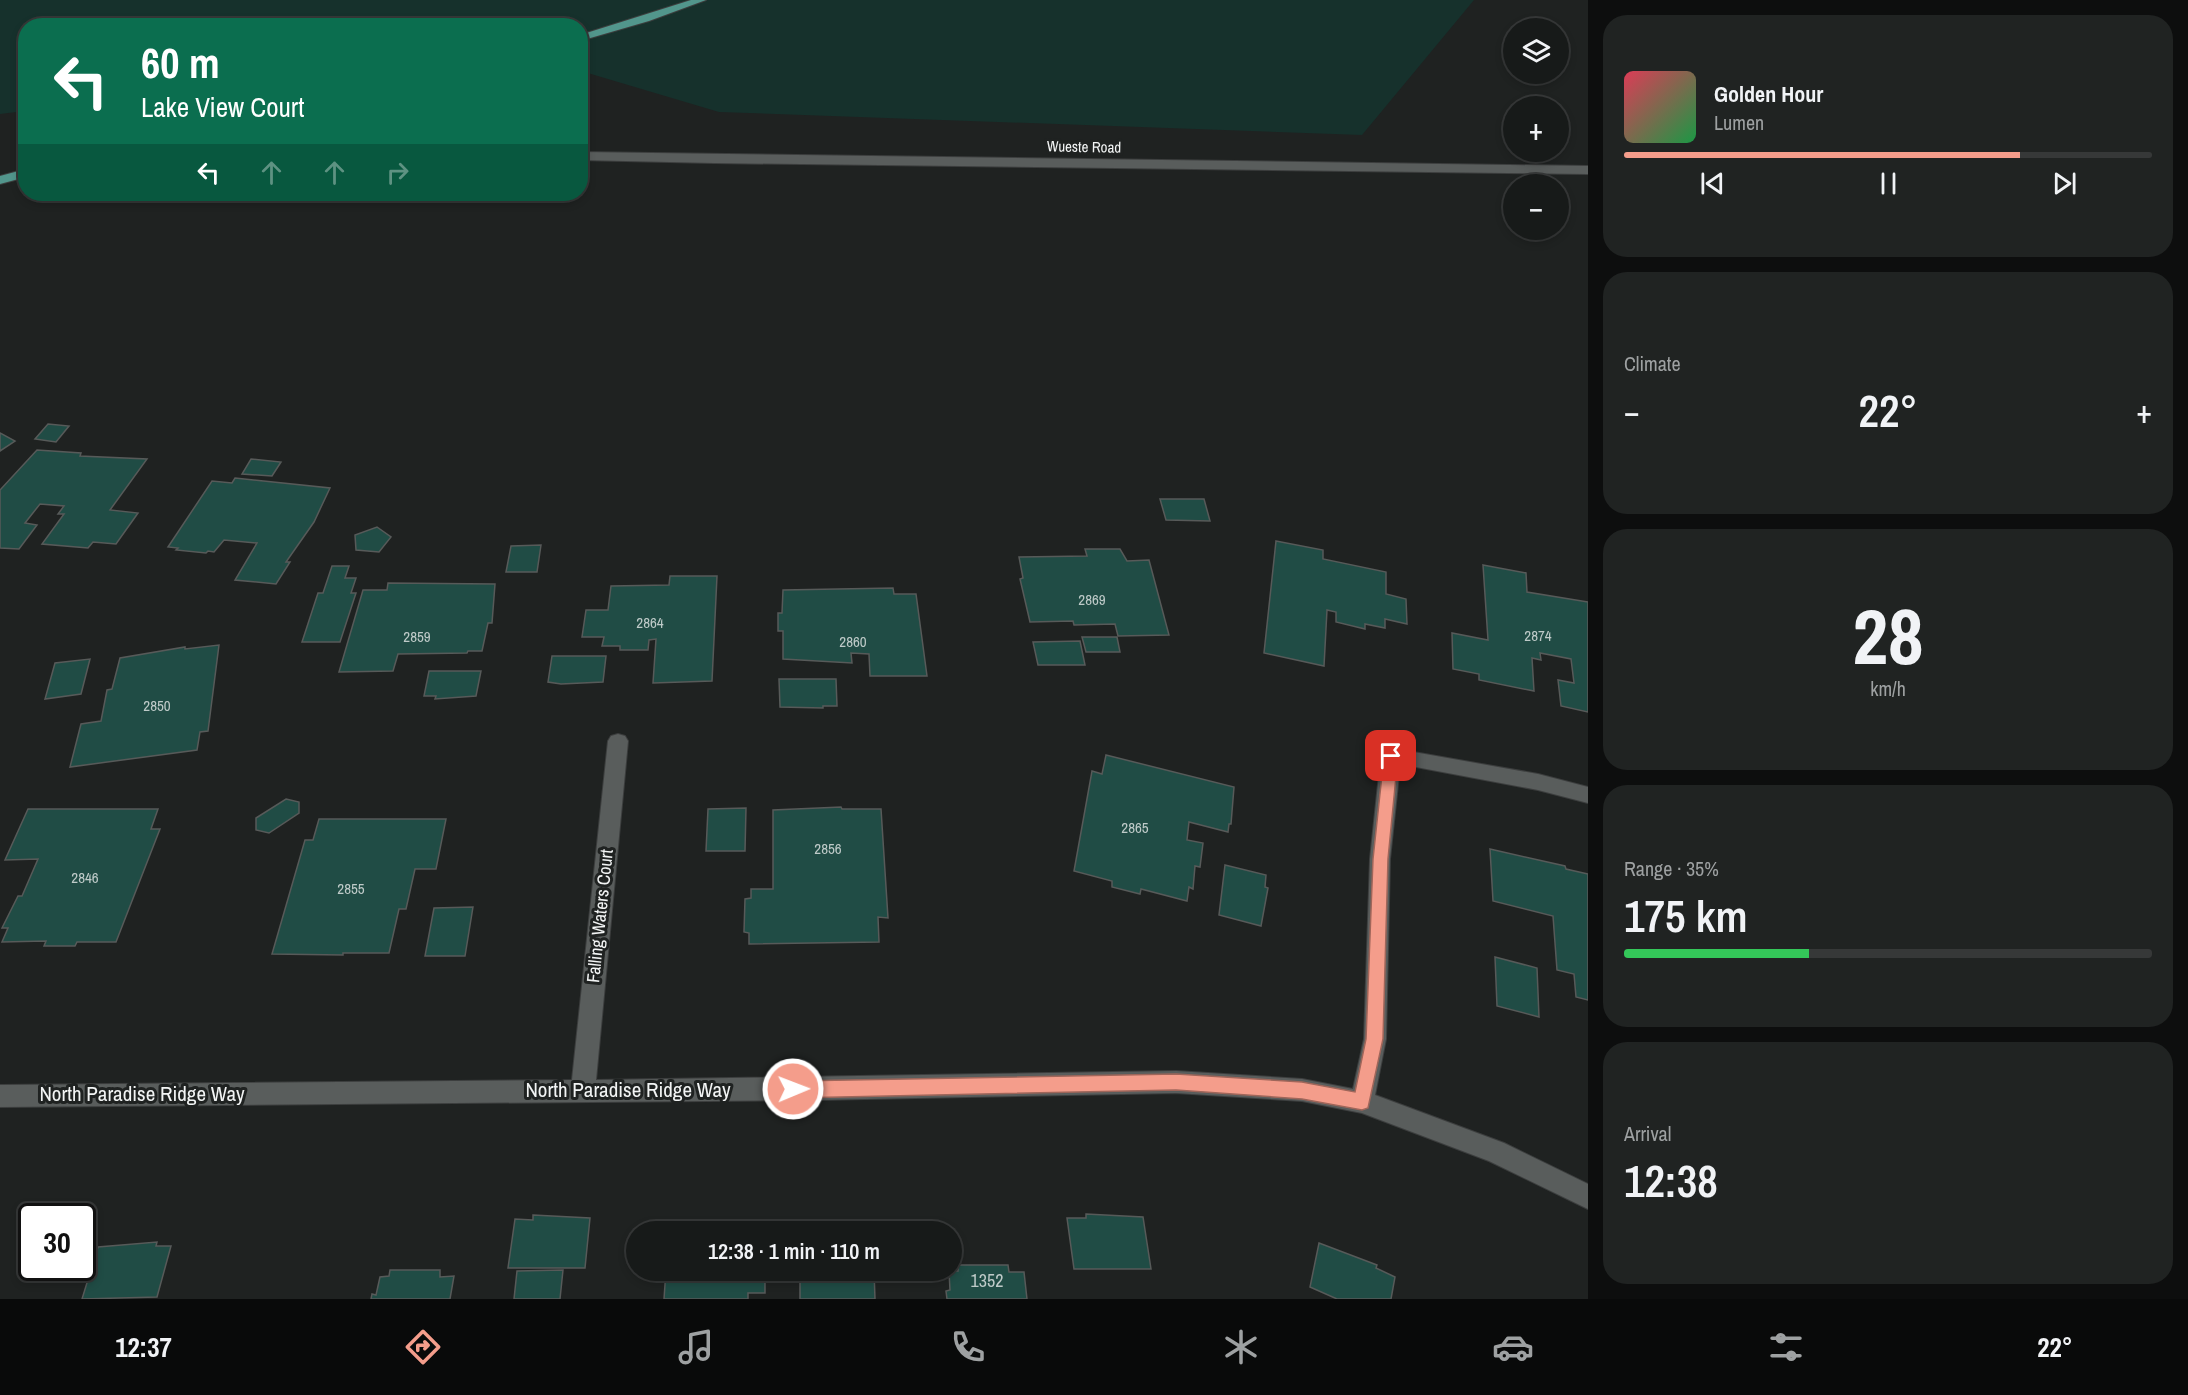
<!DOCTYPE html>
<html lang="en">
<head>
<meta charset="utf-8">
<style>
  body { margin:0; font-family:"Archivo Narrow",sans-serif; background:#202322; color:#f1f3f6; height:100vh; display:flex; flex-direction:column; font-size:22px; white-space:nowrap }
  * { box-sizing:border-box; margin:0 }
  p { font-size:20px; color:#9ea1a2 }
  .icon { flex:none; width:33px; height:33px; fill:none; stroke:currentColor; stroke-width:2; stroke-linecap:round; stroke-linejoin:round }
  .map { position:relative; flex:1; overflow:hidden }
  .sheet { display:flex; flex-direction:column; gap:15px; padding:15px; background:#0d0e0e; width:600px }
  .sheet>* { flex:none }
  .banner { position:absolute; left:18px; top:18px; width:570px; height:183px; border-radius:24px; box-shadow:0 3px 9px #0003,0 0 0 2px #363838; background:#0b6e4f; color:#fff; overflow:hidden }
  .controls { position:absolute; left:1503px; top:18px; display:grid; gap:12px }
  .controls a { display:grid; place-items:center; width:66px; height:66px; border-radius:50%; background:#171a19; box-shadow:0 3px 9px #0003,0 0 0 2px #363838; font-size:30px }
  .speed { position:absolute; left:18px; top:1203px; display:flex; gap:12px; font-size:30px; font-weight:700; text-align:center }
  .speed>* { display:grid; place-content:center; width:78px; height:78px; border-radius:50%; background:#171a19; box-shadow:0 3px 9px #0003,0 0 0 2px #363838; line-height:1 }
  .speed .limit { border:3px solid #111; border-radius:9px; background:#fff; color:#111 }
  .pin { position:absolute; display:grid; place-items:center; width:51px; height:51px; color:#fff; margin:-26px; border-radius:12px; box-shadow:0 3px 9px #0006 }
  .me { position:absolute; width:66px; margin:-33px; rotate:89deg; stroke-linejoin:round; filter:drop-shadow(0 0 4px #0008) }
  .turn { display:flex; align-items:center; gap:21px; height:126px; padding:0 24px; font-size:27px }
  .turn .icon { width:78px; height:78px; stroke-width:2.5 }
  .turn b { display:block; font-size:42px; line-height:51px }
  .lanes { display:flex; align-items:center; height:57px; padding:0 24px; background:#0003; justify-content:center; gap:30px; direction:ltr }
  .lanes .off { opacity:.35 }
  .big { font-size:45px; font-weight:600; line-height:1.1 }
  .sheet .tile { flex:1; display:flex; flex-direction:column; justify-content:center; gap:9px; min-width:0; padding:0 21px; border-radius:24px; background:#202322 }
  .sheet .dial { align-items:center; gap:0 }
  .dial b { font-size:78px; line-height:1 }
  .song { display:flex; align-items:center; gap:18px }
  .cover { width:72px; height:72px; border-radius:9px; background:linear-gradient(135deg,hsl(350 70% 55%),hsl(140 70% 35%)) }
  .played { height:6px; border-radius:3px; background:linear-gradient(90deg,#f49d8b 75%,#363838 75%) }
  .keys { display:flex; justify-content:space-around; direction:ltr }
  .heat { display:flex; justify-content:space-between; align-items:center; font-size:33px; direction:ltr }
  .charge { height:9px; border-radius:4px; background:linear-gradient(90deg,#34c759 35%,#363838 0) }
  .trip { position:absolute; left:626px; top:1221px; width:336px; height:60px; border-radius:30px; background:#171a19; box-shadow:0 3px 9px #0003,0 0 0 2px #363838; font-weight:600; line-height:60px; text-align:center }
  .dock { display:flex; height:96px; justify-content:space-around; align-items:center; background:#090a0a; color:#9ea1a2 }
  .dock .icon { width:42px; height:42px }
  .dock .on { color:#f49d8b }
  .dock b { font-size:27px; color:#f1f3f6 }
  main { display:flex; flex:1; min-height:0 }
  .map>svg:first-child { display:block }
  .green { fill:#16312c }
  .building { fill:#204c45; stroke:#575a59; stroke-width:1.5 }
  .lines { fill:none; stroke-linecap:round; stroke-linejoin:round }
  .lane-casing { stroke:#3c3e3e; stroke-width:2 }
  .street-casing { stroke:#3c3e3e; stroke-width:2 }
  .secondary-casing { stroke:#3c3e3e; stroke-width:2 }
  .primary-casing { stroke:#3c3e3e; stroke-width:2 }
  .lane { fill:#595d5c; fill-rule:evenodd }
  .street { fill:#595d5c; fill-rule:evenodd }
  .secondary { fill:#595d5c; fill-rule:evenodd }
  .primary { fill:#52968c; fill-rule:evenodd }
  .route { fill:#f49d8b; stroke:#9f665a; stroke-width:1.5 }
  .labels { text-anchor:middle; stroke-width:6; stroke-linejoin:round; paint-order:stroke }
  .far-street-label { font-size:15px; fill:#f2f4f4; stroke:#1f2221 }
  .number-label { font-size:15px; fill:#becac8 }
  .street-label { font-size:18px; fill:#f2f4f4; stroke:#1f2221 }
  .near-number-label { font-size:18px; fill:#becac8 }
  .near-street-label { font-size:21px; fill:#f2f4f4; stroke:#1f2221 }
</style>
</head>
<body>
<main>
<div class="map">
<svg width="1588" height="1299" viewBox="0 0 1588 1299">
  <rect width="100%" height="100%" fill="#1f2221"/>
  <polygon class="green" points="0,0 1474,0 1362,135 719,112 581,71 580,26 26,26 25,111 0,114"/>
  <g class="building">
    <polygon points="48,424 69,426 56,442 35,439"/>
    <polygon points="0,433 15,441 0,451"/>
    <polygon points="37,450 81,453 80,456 147,459 110,510 138,513 116,544 93,542 88,548 42,544 64,514 58,514 64,506 40,504 25,523 37,525 19,549 0,548 0,490"/>
    <polygon points="251,459 281,462 272,476 242,474"/>
    <polygon points="235,478 330,488 314,522 286,562 290,562 276,584 235,580 257,543 224,540 214,552 208,551 206,553 176,550 178,548 168,547 212,481 232,483"/>
    <polygon points="1160,499 1204,499 1210,521 1166,520"/>
    <polygon points="377,527 391,537 379,552 356,550 355,535"/>
    <polygon points="1276,541 1323,550 1323,559 1386,572 1386,594 1406,599 1407,624 1385,619 1385,628 1365,624 1365,629 1336,622 1336,612 1327,610 1324,666 1264,653"/>
    <polygon points="541,545 537,572 506,572 511,546"/>
    <polygon points="1085,549 1120,549 1127,561 1149,560 1169,635 1118,636 1115,624 1074,625 1073,621 1030,622 1020,579 1023,578 1019,557 1087,556"/>
    <polygon points="1483,565 1526,573 1527,592 1588,602 1588,712 1561,706 1558,680 1574,683 1571,659 1540,653 1541,660 1532,658 1534,691 1479,680 1479,674 1453,669 1452,633 1488,640"/>
    <polygon points="332,566 349,566 345,578 356,578 351,593 356,593 340,642 302,642 318,593 323,593"/>
    <polygon points="670,576 717,576 712,681 653,683 656,639 649,640 648,650 620,650 620,646 602,646 604,637 582,637 586,610 608,610 611,586 669,585"/>
    <polygon points="388,583 495,584 492,623 488,623 482,651 468,651 467,653 398,654 393,671 339,672 363,590 387,590"/>
    <polygon points="893,588 894,594 916,594 927,676 870,676 869,654 851,653 852,663 783,659 783,631 778,631 778,613 782,613 783,590"/>
    <polygon points="1082,637 1117,637 1120,652 1086,652"/>
    <polygon points="1080,641 1085,665 1038,665 1033,642"/>
    <polygon points="219,645 208,731 200,732 197,750 70,767 81,724 101,721 107,690 112,689 120,658 185,647 185,649"/>
    <polygon points="552,656 606,656 603,682 561,684 548,682"/>
    <polygon points="90,659 81,694 45,699 55,663"/>
    <polygon points="429,671 481,671 476,696 435,699 436,696 424,696"/>
    <polygon points="779,679 836,679 837,706 823,706 823,708 780,707"/>
    <polygon points="1106,755 1234,787 1231,824 1229,824 1228,832 1189,822 1187,840 1203,843 1200,867 1195,866 1193,889 1189,887 1187,901 1141,889 1140,894 1112,887 1112,881 1074,871 1092,771 1102,774"/>
    <polygon points="286,799 299,802 299,813 269,833 256,830 256,818"/>
    <polygon points="841,807 842,809 881,809 888,918 878,917 879,942 749,944 749,933 744,932 745,899 751,898 751,889 773,889 773,810"/>
    <polygon points="746,808 745,851 706,851 708,809"/>
    <polygon points="28,809 158,809 151,829 160,829 116,942 77,942 75,946 44,946 46,941 2,942 8,928 2,928 18,896 22,896 38,859 5,860"/>
    <polygon points="319,819 446,819 436,869 415,869 406,909 399,909 389,953 343,953 343,955 272,954 305,840 313,840"/>
    <polygon points="1490,849 1565,866 1566,869 1588,874 1588,1000 1576,997 1574,974 1557,970 1553,916 1493,901"/>
    <polygon points="1225,865 1266,875 1265,887 1268,888 1261,926 1219,915"/>
    <polygon points="473,907 465,956 425,956 434,908"/>
    <polygon points="1495,957 1537,968 1539,1017 1497,1006"/>
    <polygon points="1086,1214 1143,1217 1151,1269 1074,1269 1067,1218 1086,1218"/>
    <polygon points="533,1215 590,1218 585,1268 508,1268 515,1219 533,1220"/>
    <polygon points="157,1242 156,1246 171,1246 157,1297 82,1299 98,1247"/>
    <polygon points="1319,1243 1377,1265 1376,1268 1395,1277 1391,1299 1337,1299 1310,1287"/>
    <polygon points="958,1265 1008,1265 1009,1272 1024,1272 1027,1299 947,1299 946,1291 950,1290 949,1271 958,1271"/>
    <polygon points="390,1270 440,1270 440,1277 454,1276 450,1299 371,1299 372,1294 376,1295 380,1277 389,1276"/>
    <polygon points="563,1270 560,1299 514,1299 517,1271"/>
    <polygon points="666,1270 765,1270 765,1293 748,1293 748,1299 664,1299"/>
    <polygon points="800,1270 874,1270 875,1299 800,1299"/>
  </g>
  <g class="lines">
    <defs>
      <polygon id="lane" points="1391,748 1538,774 1588,787 1588,803 1538,790 1384,761 1381,756 1384,751"/>
      <polygon id="street" points="618,734 625,736 628,741 596,1080 1176,1071 1302,1079 1353,1089 1364,1039 1370,859 1381,756 1384,751 1391,748 1398,751 1401,756 1390,859 1386,1039 1375,1095 1504,1143 1588,1184 1588,1209 1489,1161 1362,1113 1302,1101 1176,1093 815,1100 0,1107 0,1085 572,1080 608,741 611,736"/>
      <polygon id="secondary" points="580,152 1588,166 1588,174 714,163 580,160"/>
      <g id="primary">
        <polygon points="691,0 706,0 649,21 580,41 580,35"/>
        <polygon points="26,169 26,177 0,184 0,176"/>
      </g>
    </defs>
    <use href="#lane" class="lane-casing"/>
    <use href="#street" class="street-casing"/>
    <use href="#secondary" class="secondary-casing"/>
    <use href="#primary" class="primary-casing"/>
    <use href="#lane" class="lane"/>
    <use href="#street" class="street"/>
    <use href="#secondary" class="secondary"/>
    <use href="#primary" class="primary"/>
  </g>
  <polygon class="route" points="1391,750 1396,752 1398,756 1388,859 1383,1039 1368,1108 1362,1110 1302,1099 1176,1090 793,1098 787,1095 784,1089 787,1083 793,1081 1176,1074 1302,1082 1355,1092 1366,1039 1373,859 1384,756 1386,752"/>
  <g class="labels">
    <g class="far-street-label">
      <text transform="translate(1084 147) rotate(1)" y="5">Wueste Road</text>
    </g>
    <g class="number-label">
      <text x="1092" y="605">2869</text>
      <text x="650" y="628">2864</text>
      <text x="1538" y="641">2874</text>
      <text x="417" y="642">2859</text>
      <text x="853" y="647">2860</text>
      <text x="157" y="711">2850</text>
      <text x="1135" y="833">2865</text>
      <text x="828" y="854">2856</text>
      <text x="85" y="883">2846</text>
      <text x="351" y="894">2855</text>
    </g>
    <g class="street-label">
      <text transform="translate(600 916) rotate(-84)" y="6">Falling Waters Court</text>
    </g>
    <g class="near-number-label">
      <text x="987" y="1287">1352</text>
    </g>
    <g class="near-street-label">
      <text x="628" y="1097">North Paradise Ridge Way</text>
      <text x="142" y="1101">North Paradise Ridge Way</text>
    </g>
  </g>
</svg>
<div class="controls">
<a><svg class="icon" aria-label="layers" viewBox="0 0 24 24"><path d="M12 4l9 5-9 5-9-5zM3 14l9 5 9-5"/></svg></a>
<a>+</a>
<a>−</a>
</div>
<div class="speed"><div class="limit">30</div></div>
<div class="pin" style="left:1391px;top:756px;background:#d93025"><svg class="icon" aria-label="arrive" viewBox="0 0 24 24"><path d="M6 21V4h12l-3 4 3 4H6"/></svg></div>
<svg class="me" style="left:793px;top:1089px" viewBox="-20 -20 40 40"><circle r="17" fill="#f49d8b" stroke="#fff" stroke-width="3"/><path d="M0-11L8 9 0 5-8 9z" fill="#fff"/></svg>
<div class="trip">12:38 · 1 min · 110 m</div>
<div class="banner">
<div class="turn"><svg class="icon" aria-label="left" viewBox="0 0 24 24"><path d="M17 20v-9H6M10 6l-5 5 5 5"/></svg><div><b>60 m</b>Lake View Court</div></div>
<div class="lanes"><svg class="icon" aria-label="left" viewBox="0 0 24 24"><path d="M17 20v-9H6M10 6l-5 5 5 5"/></svg><svg class="icon off" aria-label="ahead" viewBox="0 0 24 24"><path d="M12 20V5M6 11l6-6 6 6"/></svg><svg class="icon off" aria-label="ahead" viewBox="0 0 24 24"><path d="M12 20V5M6 11l6-6 6 6"/></svg><svg class="icon off" aria-label="right" viewBox="0 0 24 24"><path d="M7 20v-9h11M14 6l5 5-5 5"/></svg></div>
</div>
</div>
<section class="sheet">
<div class="tile">
<div class="song"><i class="cover"></i><div><b>Golden Hour</b><p>Lumen</p></div></div>
<div class="played"></div>
<div class="keys"><svg class="icon" aria-label="previous" viewBox="0 0 24 24"><path d="M18 5L8 12l10 7zM5 5v14"/></svg><svg class="icon" aria-label="pause" viewBox="0 0 24 24"><path d="M8 5v14M16 5v14"/></svg><svg class="icon" aria-label="next" viewBox="0 0 24 24"><path d="M6 5l10 7-10 7zM19 5v14"/></svg></div>
</div>
<div class="tile"><p>Climate</p>
<div class="heat"><a>−</a><b class="big">22°</b><a>+</a></div>
</div>
<div class="tile dial"><b>28</b><p>km/h</p></div>
<div class="tile"><p>Range · 35%</p><b class="big">175 km</b><div class="charge"></div></div>
<div class="tile"><p>Arrival</p><b class="big">12:38</b></div>
</section>
</main>
<nav class="dock">
<b>12:37</b>
<svg class="icon on" aria-label="directions" viewBox="0 0 24 24"><path d="M12 3l9 9-9 9-9-9zM9 14v-3h6M13 9l2 2-2 2"/></svg>
<svg class="icon" aria-label="music" viewBox="0 0 24 24"><path d="M9 18V5l10-2v13"/><circle cx="6" cy="18" r="3"/><circle cx="16" cy="16" r="3"/></svg>
<svg class="icon" aria-label="phone" viewBox="0 0 24 24"><path d="M5 4h4l2 5-3 2q2 4 5 5l2-3 5 2v4C11 20 4 13 5 4z"/></svg>
<svg class="icon" aria-label="climate" viewBox="0 0 24 24"><path d="M12 3v18M4 7l16 10M4 17L20 7"/></svg>
<svg class="icon" aria-label="car" viewBox="0 0 24 24"><path d="M5 17H2v-5l4-1 3-4h7l3 4 3 1v5h-3M9 17h6M6 11h13"/><circle cx="7" cy="17" r="2"/><circle cx="17" cy="17" r="2"/></svg>
<svg class="icon" aria-label="filters" viewBox="0 0 24 24"><path d="M4 7h16M4 17h16"/><circle cx="9" cy="7" r="2"/><circle cx="15" cy="17" r="2"/></svg>
<b>22°</b>
</nav>
</body>
</html>
